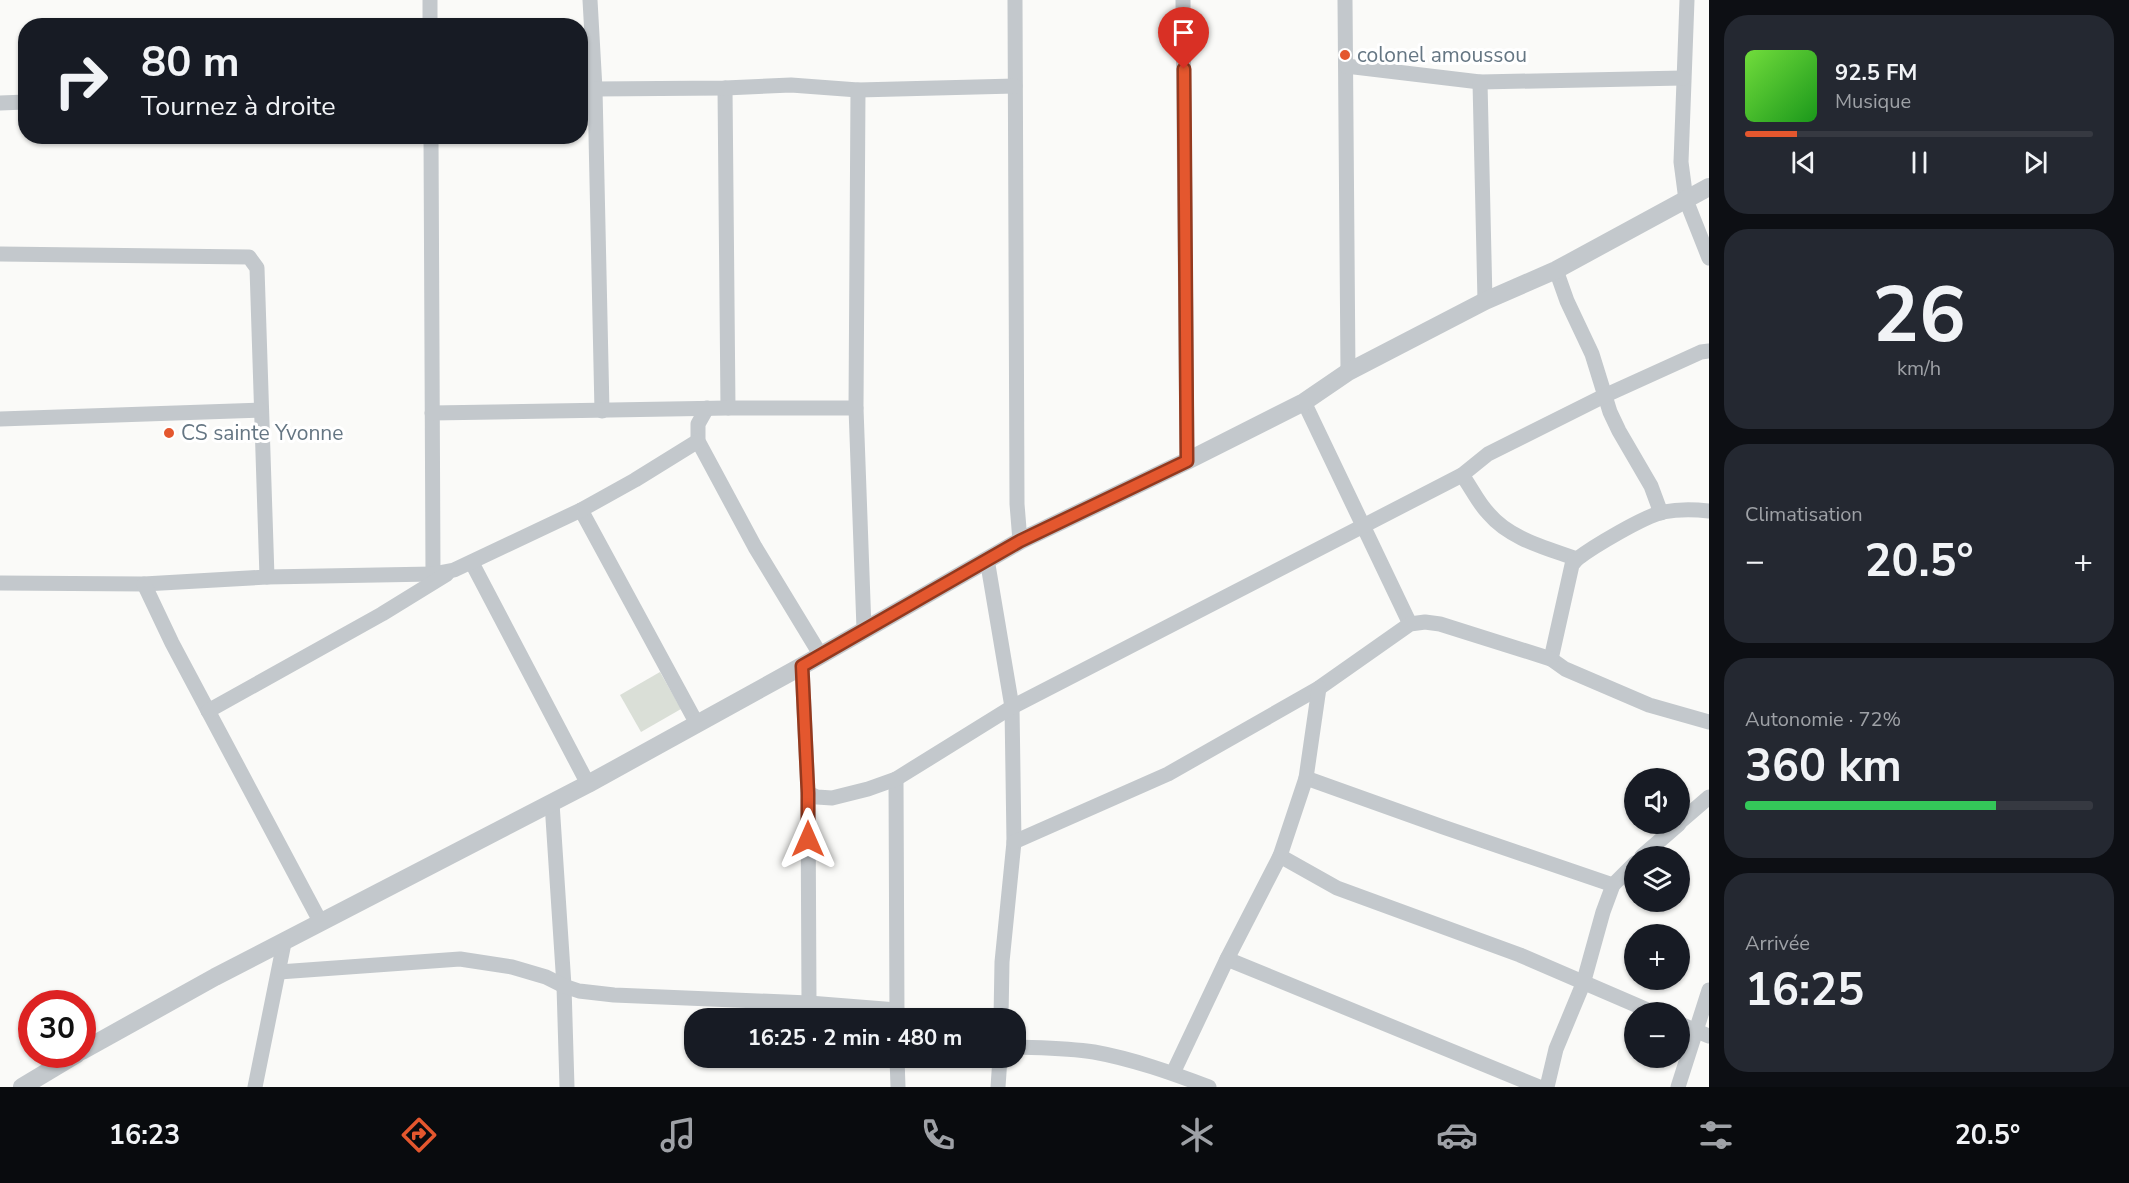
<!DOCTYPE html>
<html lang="fr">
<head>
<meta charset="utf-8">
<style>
  body { margin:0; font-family:"Nunito Sans",sans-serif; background:#242831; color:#f1f3f6; height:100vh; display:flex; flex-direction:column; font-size:22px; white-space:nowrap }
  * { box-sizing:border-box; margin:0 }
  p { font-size:20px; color:#9ea1a6 }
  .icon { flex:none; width:33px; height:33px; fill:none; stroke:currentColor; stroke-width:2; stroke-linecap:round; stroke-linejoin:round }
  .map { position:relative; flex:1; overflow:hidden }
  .drawer { display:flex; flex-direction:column; gap:15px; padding:15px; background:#0d0f14; width:420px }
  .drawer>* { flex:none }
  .hud { position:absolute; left:18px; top:18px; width:570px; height:126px; border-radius:24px; box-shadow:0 2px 4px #0004; background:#171b24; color:#f1f3f6; overflow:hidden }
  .fabs { position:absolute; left:1624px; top:768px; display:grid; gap:12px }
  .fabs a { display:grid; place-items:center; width:66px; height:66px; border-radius:50%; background:#171b24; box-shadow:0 2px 4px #0004; font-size:30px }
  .speed { position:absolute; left:18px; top:990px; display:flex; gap:12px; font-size:30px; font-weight:700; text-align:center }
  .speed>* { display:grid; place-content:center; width:78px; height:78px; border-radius:50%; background:#171b24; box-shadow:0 2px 4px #0004; line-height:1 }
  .speed .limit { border:9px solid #d22; background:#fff; color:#111 }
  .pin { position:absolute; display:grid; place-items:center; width:51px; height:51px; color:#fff; margin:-62px -26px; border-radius:50% 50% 50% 0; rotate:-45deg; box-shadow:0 0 6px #0007 }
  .pin .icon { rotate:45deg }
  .me { position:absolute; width:66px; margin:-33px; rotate:0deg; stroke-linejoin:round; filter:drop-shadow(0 0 4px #0008) }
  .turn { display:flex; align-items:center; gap:21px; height:126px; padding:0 24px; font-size:27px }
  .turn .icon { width:78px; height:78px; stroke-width:2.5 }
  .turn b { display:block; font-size:42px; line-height:51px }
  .big { font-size:45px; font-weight:700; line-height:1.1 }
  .drawer .widget { flex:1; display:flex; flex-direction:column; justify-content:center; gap:9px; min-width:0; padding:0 21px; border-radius:24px; background:#242831 }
  .drawer .dial { align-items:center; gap:0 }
  .dial b { font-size:78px; line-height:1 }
  .song { display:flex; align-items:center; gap:18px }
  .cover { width:72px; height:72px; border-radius:9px; background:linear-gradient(135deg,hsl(100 70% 55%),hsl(120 70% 35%)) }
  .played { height:6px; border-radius:3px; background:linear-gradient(90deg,#e4572e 15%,#363941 15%) }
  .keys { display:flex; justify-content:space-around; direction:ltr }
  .heat { display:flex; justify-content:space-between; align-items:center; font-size:33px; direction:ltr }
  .charge { height:9px; border-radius:4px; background:linear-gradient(90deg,#34c759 72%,#363941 0) }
  .trip { position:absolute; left:684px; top:1008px; width:342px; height:60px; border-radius:24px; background:#171b24; box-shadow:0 2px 4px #0004; font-weight:700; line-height:60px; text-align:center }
  .tab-bar { display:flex; height:96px; justify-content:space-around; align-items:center; background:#090b0e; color:#9ea1a6 }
  .tab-bar .icon { width:42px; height:42px }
  .tab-bar .selected { color:#e4572e }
  .tab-bar b { font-size:27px; color:#f1f3f6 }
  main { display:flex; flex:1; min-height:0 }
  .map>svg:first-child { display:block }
  .green { fill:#dadfd7 }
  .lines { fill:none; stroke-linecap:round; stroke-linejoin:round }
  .minor { stroke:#c3c8cc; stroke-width:15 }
  .tertiary { stroke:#c3c8cc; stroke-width:18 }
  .route-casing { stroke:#94391e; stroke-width:15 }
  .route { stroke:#e4572e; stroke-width:10 }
  .poi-dot { fill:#e4572e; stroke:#fff; stroke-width:2 }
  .labels { text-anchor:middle; stroke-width:6; stroke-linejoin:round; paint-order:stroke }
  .poi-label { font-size:21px; fill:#657683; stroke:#fff; text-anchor:start }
</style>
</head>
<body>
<main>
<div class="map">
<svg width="1709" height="1087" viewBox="0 0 1709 1087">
  <rect width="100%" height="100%" fill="#fafaf8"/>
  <polygon class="green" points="660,672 681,709 641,732 620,695"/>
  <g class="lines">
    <g class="minor">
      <polyline points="430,0 430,26"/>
      <polyline points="590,0 595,89 602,411"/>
      <polyline points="1015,0 1017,504 1020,541"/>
      <polyline points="1183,0 1187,461"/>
      <polyline points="1345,0 1348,372"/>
      <polyline points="1687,0 1681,162 1686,200 1709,258"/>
      <polyline points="1346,66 1480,82 1683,78"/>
      <polyline points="1480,82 1485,301"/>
      <polyline points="725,88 728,408"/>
      <polyline points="595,89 725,88 791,85 858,90 1015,86"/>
      <polyline points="858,90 856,408 864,629"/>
      <polyline points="0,103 26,102"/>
      <polyline points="431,136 433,574"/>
      <polyline points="0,254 249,257 257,268 267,577"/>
      <polyline points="1556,270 1567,301 1592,354 1610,412 1619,431 1651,486 1661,513"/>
      <polyline points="1304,402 1410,624"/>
      <polyline points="707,408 698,424 698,441 755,547 820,654"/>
      <polyline points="432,413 728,408 856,408"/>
      <polyline points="0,419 261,410"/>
      <path d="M1462 475C1471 487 1478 503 1489 514 1510 539 1547 548 1577 559"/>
      <polyline points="581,510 696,722"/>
      <path d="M1709 511C1693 509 1678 509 1663 512 1643 517 1594 546 1577 559L1572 565 1551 659 1565 669 1649 705 1709 722"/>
      <polyline points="987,559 1012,707 1014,842 1002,962 1001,1018"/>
      <polyline points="472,563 588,784"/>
      <polyline points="0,583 144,584 267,577 433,574 454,570 581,510 635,480 698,441"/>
      <polyline points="144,584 172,643 321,923"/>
      <polyline points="802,666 808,793 809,1003"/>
      <polyline points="208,711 382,614 447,574"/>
      <polyline points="1306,778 1443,827 1613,885"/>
      <polyline points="896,779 897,1018"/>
      <polyline points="808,793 817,797 832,798 868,789 896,779 1012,707 1462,475 1488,454 1604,396 1701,352 1709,351"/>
      <polyline points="552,803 564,986 567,1087"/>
      <polyline points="1680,822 1709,797"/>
      <polyline points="1014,842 1168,774 1319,688 1410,624 1425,622 1440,624 1551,659"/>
      <polyline points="1280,856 1337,888 1520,955 1652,1012"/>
      <polyline points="1642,856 1679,824"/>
      <polyline points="1227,959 1539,1087"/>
      <polyline points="279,972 460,959 512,967 546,977 564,986 579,991 614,995 809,1003 897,1010"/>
      <polyline points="1680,1024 1709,1036"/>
      <path d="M1016 1047C1042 1048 1068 1048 1094 1052 1133 1059 1172 1073 1209 1087"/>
      <polyline points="897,1058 898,1087"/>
      <polyline points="1173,1073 1227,959 1280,856 1306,778 1319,688"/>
      <polyline points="255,1087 284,943"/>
      <polyline points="998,1087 1000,1058"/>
      <polyline points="1547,1087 1556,1049 1583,984 1603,912 1613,885 1635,863"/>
      <polyline points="1678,1087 1709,990"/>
    </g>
    <g class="tertiary">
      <polyline points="82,1051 215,977 588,784 802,666 1020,541 1187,461 1304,402 1348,372 1485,301 1556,270 1709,187"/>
      <polyline points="22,1087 77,1054"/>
    </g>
  </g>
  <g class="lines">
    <defs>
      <polyline id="route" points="808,839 808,793 802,666 1020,541 1187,461 1184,69"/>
    </defs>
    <use href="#route" class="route-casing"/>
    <use href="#route" class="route"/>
  </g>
  <g class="poi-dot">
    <circle cx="1345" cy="55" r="6"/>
    <circle cx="169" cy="433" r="6"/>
  </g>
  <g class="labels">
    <g class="poi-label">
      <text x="1357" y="62">colonel amoussou</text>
      <text x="181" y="440">CS sainte Yvonne</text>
    </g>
  </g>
</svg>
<div class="fabs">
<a><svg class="icon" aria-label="sound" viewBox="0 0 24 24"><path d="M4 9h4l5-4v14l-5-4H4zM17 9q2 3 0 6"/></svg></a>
<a><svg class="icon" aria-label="layers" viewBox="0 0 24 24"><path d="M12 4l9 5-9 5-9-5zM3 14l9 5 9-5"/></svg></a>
<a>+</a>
<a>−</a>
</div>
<div class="speed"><div class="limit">30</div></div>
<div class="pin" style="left:1184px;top:69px;background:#d93025"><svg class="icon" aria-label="arrive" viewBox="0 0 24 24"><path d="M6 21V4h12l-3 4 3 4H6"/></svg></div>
<svg class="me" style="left:808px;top:839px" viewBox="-20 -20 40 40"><path d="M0-17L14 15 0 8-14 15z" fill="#e4572e" stroke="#fff" stroke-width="4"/></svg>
<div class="trip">16:25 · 2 min · 480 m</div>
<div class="hud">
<div class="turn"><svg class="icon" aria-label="right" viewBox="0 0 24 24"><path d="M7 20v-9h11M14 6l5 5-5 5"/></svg><div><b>80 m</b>Tournez à droite</div></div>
</div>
</div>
<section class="drawer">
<div class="widget">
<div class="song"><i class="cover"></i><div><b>92.5 FM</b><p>Musique</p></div></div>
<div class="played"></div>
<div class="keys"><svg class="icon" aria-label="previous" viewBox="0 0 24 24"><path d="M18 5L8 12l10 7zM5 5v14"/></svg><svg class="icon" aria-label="pause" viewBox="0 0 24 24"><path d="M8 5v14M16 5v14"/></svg><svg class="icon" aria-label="next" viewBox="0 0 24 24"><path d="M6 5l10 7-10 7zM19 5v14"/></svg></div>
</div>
<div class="widget dial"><b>26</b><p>km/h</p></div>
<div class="widget"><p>Climatisation</p>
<div class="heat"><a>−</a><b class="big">20.5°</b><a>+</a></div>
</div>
<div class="widget"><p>Autonomie · 72%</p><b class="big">360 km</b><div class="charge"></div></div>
<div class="widget"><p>Arrivée</p><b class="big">16:25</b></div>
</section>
</main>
<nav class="tab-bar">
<b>16:23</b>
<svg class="icon selected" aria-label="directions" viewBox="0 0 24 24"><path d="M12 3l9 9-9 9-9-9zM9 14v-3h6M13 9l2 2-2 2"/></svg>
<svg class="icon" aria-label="music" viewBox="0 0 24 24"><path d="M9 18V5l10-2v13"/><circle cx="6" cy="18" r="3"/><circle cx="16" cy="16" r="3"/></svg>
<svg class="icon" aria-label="phone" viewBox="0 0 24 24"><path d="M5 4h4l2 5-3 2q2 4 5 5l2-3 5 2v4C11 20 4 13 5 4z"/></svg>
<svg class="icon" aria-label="climate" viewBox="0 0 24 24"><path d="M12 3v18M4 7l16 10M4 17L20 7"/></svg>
<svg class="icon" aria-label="car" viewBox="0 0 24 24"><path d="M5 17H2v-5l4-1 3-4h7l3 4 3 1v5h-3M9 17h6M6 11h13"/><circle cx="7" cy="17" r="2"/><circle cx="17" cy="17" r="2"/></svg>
<svg class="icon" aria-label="filters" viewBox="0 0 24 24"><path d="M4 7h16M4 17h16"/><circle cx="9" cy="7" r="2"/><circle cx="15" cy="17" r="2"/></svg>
<b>20.5°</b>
</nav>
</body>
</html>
